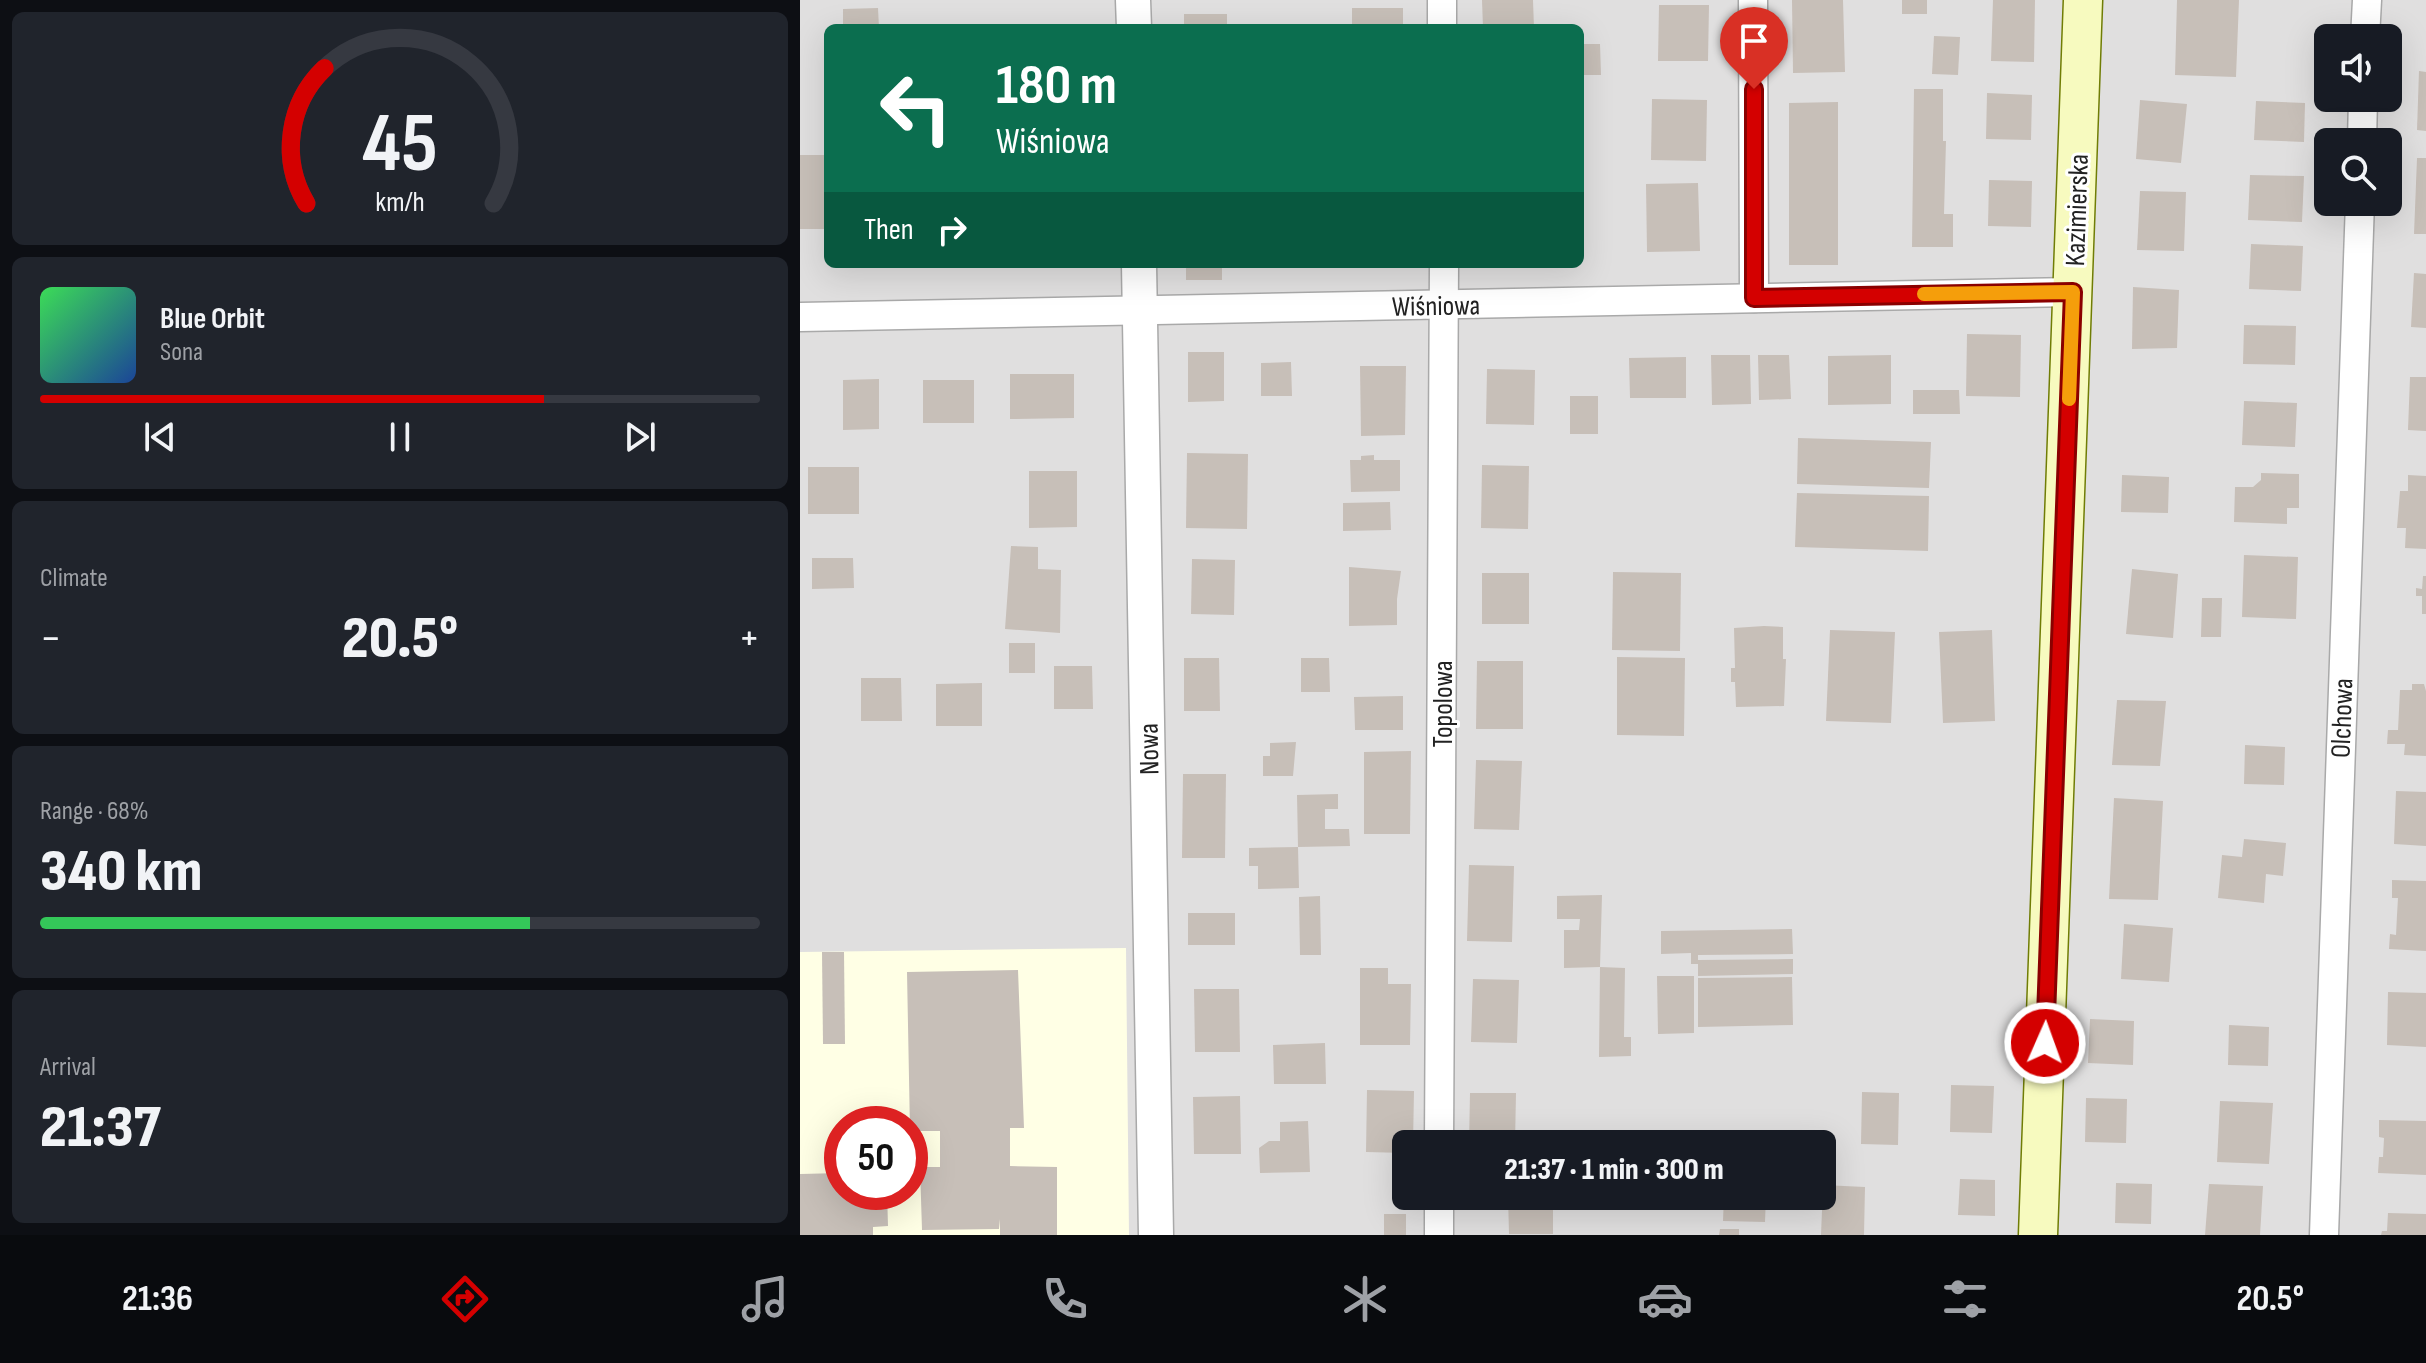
<!DOCTYPE html>
<html lang="en">
<head>
<meta charset="utf-8">
<style>
  body { margin:0; font-family:"Sofia Sans Condensed",sans-serif; background:#20242c; color:#f1f3f6; height:100vh; display:flex; flex-direction:column; font-size:30px; white-space:nowrap }
  * { box-sizing:border-box; margin:0 }
  p { font-size:26px; color:#9ea1a6 }
  .icon { flex:none; width:44px; height:44px; fill:none; stroke:currentColor; stroke-width:2; stroke-linecap:round; stroke-linejoin:round }
  .map { position:relative; flex:1; overflow:hidden }
  .drawer { display:flex; flex-direction:column; gap:12px; padding:12px; background:#0d0f14; width:800px }
  .drawer>* { flex:none }
  .top-card { position:absolute; left:24px; top:24px; width:760px; height:244px; border-radius:12px; box-shadow:0 8px 32px #0002; background:#0b6e4f; color:#fff; overflow:hidden }
  .tools { position:absolute; left:1514px; top:24px; display:grid; gap:16px }
  .tools a { display:grid; place-items:center; width:88px; height:88px; border-radius:12px; background:#171b24; box-shadow:0 8px 32px #0002; font-size:40px }
  .speed { position:absolute; left:24px; top:1106px; display:flex; gap:16px; font-size:40px; font-weight:700; text-align:center }
  .speed>* { display:grid; place-content:center; width:104px; height:104px; border-radius:50%; background:#171b24; box-shadow:0 8px 32px #0002; line-height:1 }
  .speed .limit { border:12px solid #d22; background:#fff; color:#111 }
  .pin { position:absolute; display:grid; place-items:center; width:68px; height:68px; color:#fff; margin:-82px -34px; border-radius:50% 50% 50% 0; rotate:-45deg; box-shadow:0 0 8px #0007 }
  .pin .icon { rotate:45deg }
  .me { position:absolute; width:88px; margin:-44px; rotate:2deg; stroke-linejoin:round; filter:drop-shadow(0 0 6px #0008) }
  .turn { display:flex; align-items:center; gap:28px; height:168px; padding:0 40px; font-size:36px }
  .turn .icon { width:104px; height:104px; stroke-width:2.5 }
  .turn b { display:block; font-size:56px; line-height:68px }
  .then { display:flex; align-items:center; height:76px; padding:0 40px; background:#0003; gap:16px; font-size:30px }
  .big { font-size:60px; font-weight:800; line-height:1.1 }
  .drawer .widget { flex:1; display:flex; flex-direction:column; justify-content:center; gap:12px; min-width:0; padding:0 28px; border-radius:12px; background:#20242c }
  .drawer .dial { align-items:center; gap:0 }
  .dial svg { height:208px; overflow:visible; fill:none; stroke:#363941; stroke-width:7; stroke-linecap:round; text-anchor:middle }
  .dial text { fill:#f1f3f6; stroke:none }
  .song { display:flex; align-items:center; gap:24px }
  .cover { width:96px; height:96px; border-radius:12px; background:linear-gradient(135deg,hsl(130 70% 55%),hsl(220 70% 35%)) }
  .played { height:8px; border-radius:4px; background:linear-gradient(90deg,#d40000 70%,#363941 70%) }
  .keys { display:flex; justify-content:space-around; direction:ltr }
  .heat { display:flex; justify-content:space-between; align-items:center; font-size:44px; direction:ltr }
  .charge { height:12px; border-radius:6px; background:linear-gradient(90deg,#34c759 68%,#363941 0) }
  .trip { position:absolute; left:592px; top:1130px; width:444px; height:80px; border-radius:12px; background:#171b24; box-shadow:0 8px 32px #0002; font-weight:800; line-height:80px; text-align:center }
  .dock { display:flex; height:128px; justify-content:space-around; align-items:center; background:#090b0e; color:#9ea1a6 }
  .dock .icon { width:56px; height:56px }
  .dock .current { color:#d40000 }
  .dock b { font-size:36px; color:#f1f3f6 }
  main { display:flex; flex:1; min-height:0 }
  .map>svg:first-child { display:block }
  .residential { fill:#e0dfdf; fill-rule:evenodd }
  .education { fill:#ffffe5; fill-rule:evenodd }
  .building { fill:#c7bfb8 }
  .lines { fill:none; stroke-linecap:round; stroke-linejoin:round }
  .minor-casing { stroke:#a9a9a9; stroke-width:31 }
  .tertiary-casing { stroke:#a9a9a9; stroke-width:37 }
  .secondary-casing { stroke:#707d05; stroke-width:41 }
  .minor { stroke:#fff; stroke-width:28 }
  .tertiary { stroke:#fff; stroke-width:34 }
  .secondary { stroke:#f7fabf; stroke-width:38 }
  .route-casing { stroke:#8a0000; stroke-width:20 }
  .route { stroke:#d40000; stroke-width:14 }
  .slow { stroke:#f59e0b; stroke-width:14 }
  .labels { text-anchor:middle; stroke-width:6; stroke-linejoin:round; paint-order:stroke }
  .street-label { font-size:28px; fill:#222; stroke:#fff }
</style>
</head>
<body>
<main>
<section class="drawer">
<div class="widget dial"><svg viewBox="0 0 100 80">
<path d="M14 69A42 42 0 1 1 86 69"/>
<path d="M14 69A42 42 0 0 1 21 17" stroke="#d40000"/>
<text x="50" y="56" font-size="32" font-weight="700">45</text>
<text x="50" y="72" font-size="11">km/h</text>
</svg></div>
<div class="widget">
<div class="song"><i class="cover"></i><div><b>Blue Orbit</b><p>Sona</p></div></div>
<div class="played"></div>
<div class="keys"><svg class="icon" aria-label="previous" viewBox="0 0 24 24"><path d="M18 5L8 12l10 7zM5 5v14"/></svg><svg class="icon" aria-label="pause" viewBox="0 0 24 24"><path d="M8 5v14M16 5v14"/></svg><svg class="icon" aria-label="next" viewBox="0 0 24 24"><path d="M6 5l10 7-10 7zM19 5v14"/></svg></div>
</div>
<div class="widget"><p>Climate</p>
<div class="heat"><a>−</a><b class="big">20.5°</b><a>+</a></div>
</div>
<div class="widget"><p>Range · 68%</p><b class="big">340 km</b><div class="charge"></div></div>
<div class="widget"><p>Arrival</p><b class="big">21:37</b></div>
</section>
<div class="map">
<svg width="1626" height="1235" viewBox="0 0 1626 1235">
  <rect width="100%" height="100%" fill="#f2efe9"/>
  <path class="residential" d="M0 0H1626V1235H0ZM28 28H780V264H28ZM1528 38H1588V98H1528ZM1528 142H1588V202H1528ZM42 1124H110V1192H42ZM606 1144H1022V1196H606Z"/>
  <path class="education" d="M326 948 329 1235H0V952ZM42 1124H110V1192H42Z"/>
  <g class="building">
    <polygon points="682,0 733,0 734,28 683,28"/>
    <polygon points="992,0 1043,0 1045,72 993,73"/>
    <rect x="1102" y="0" width="25" height="14"/>
    <polygon points="1193,0 1235,0 1234,62 1191,61"/>
    <polygon points="1377,0 1439,0 1436,77 1375,75"/>
    <polygon points="859,5 909,5 908,61 858,61"/>
    <polygon points="78,8 79,28 43,28 43,9"/>
    <rect x="552" y="8" width="51" height="20"/>
    <rect x="384" y="14" width="43" height="14"/>
    <polygon points="1134,36 1160,37 1158,75 1132,74"/>
    <polygon points="780,44 800,44 801,75 780,75"/>
    <polygon points="1619,71 1626,72 1626,131 1617,130"/>
    <polygon points="1114,89 1143,89 1143,141 1146,141 1144,214 1153,214 1153,247 1112,247"/>
    <polygon points="1187,93 1232,95 1231,140 1186,139"/>
    <polygon points="852,99 907,100 906,161 851,160"/>
    <polygon points="1340,100 1387,104 1381,163 1336,159"/>
    <polygon points="1456,101 1505,103 1504,142 1454,140"/>
    <polygon points="1038,102 1038,265 989,265 989,103"/>
    <rect x="0" y="155" width="28" height="74"/>
    <polygon points="1617,158 1626,158 1626,234 1614,234"/>
    <polygon points="1450,175 1504,176 1502,222 1448,220"/>
    <polygon points="1189,180 1232,181 1231,227 1188,226"/>
    <polygon points="898,183 900,251 847,252 846,184"/>
    <polygon points="1340,191 1386,192 1384,251 1337,250"/>
    <polygon points="1451,244 1503,246 1501,291 1449,289"/>
    <rect x="386" y="264" width="36" height="16"/>
    <polygon points="1614,273 1626,274 1626,328 1611,327"/>
    <polygon points="1333,287 1379,290 1377,348 1332,349"/>
    <polygon points="1444,325 1496,326 1495,365 1443,364"/>
    <polygon points="1167,334 1221,335 1220,397 1166,396"/>
    <polygon points="388,352 424,352 424,401 388,402"/>
    <polygon points="911,355 950,355 951,404 912,405"/>
    <polygon points="958,355 989,355 991,399 959,400"/>
    <polygon points="1091,355 1091,404 1028,405 1028,356"/>
    <polygon points="886,357 886,398 830,398 829,358"/>
    <polygon points="491,362 492,396 461,396 461,363"/>
    <polygon points="560,366 606,366 605,435 561,436"/>
    <polygon points="687,369 735,370 734,425 686,424"/>
    <polygon points="210,374 274,374 274,418 210,419"/>
    <polygon points="1610,377 1626,377 1626,431 1608,430"/>
    <polygon points="79,379 79,429 43,430 43,380"/>
    <rect x="123" y="380" width="51" height="43"/>
    <polygon points="1113,390 1159,390 1160,414 1113,414"/>
    <rect x="770" y="396" width="28" height="38"/>
    <polygon points="1444,401 1497,403 1495,447 1442,445"/>
    <polygon points="998,438 1131,442 1129,488 997,484"/>
    <polygon points="387,453 448,454 447,529 386,528"/>
    <polygon points="574,455 574,460 600,460 600,491 551,492 550,460 561,460 561,456"/>
    <polygon points="682,465 729,466 728,529 681,528"/>
    <rect x="8" y="467" width="51" height="47"/>
    <polygon points="229,471 277,471 277,527 229,528"/>
    <polygon points="1461,473 1499,474 1499,508 1487,508 1487,524 1434,522 1435,487 1453,487 1461,480"/>
    <polygon points="1322,475 1369,477 1368,513 1321,512"/>
    <polygon points="1608,475 1626,476 1626,549 1605,548 1606,528 1597,528 1600,491 1608,491"/>
    <polygon points="997,493 1129,496 1128,551 995,547"/>
    <polygon points="590,502 591,530 543,531 543,503"/>
    <polygon points="211,546 238,547 238,569 261,570 260,633 205,629"/>
    <polygon points="1444,555 1498,557 1496,619 1442,617"/>
    <polygon points="12,558 53,558 54,588 12,589"/>
    <polygon points="392,559 435,560 434,615 391,614"/>
    <polygon points="549,567 601,571 597,599 597,625 549,626"/>
    <polygon points="1332,569 1378,574 1373,638 1326,634"/>
    <polygon points="813,572 881,573 880,651 812,650"/>
    <rect x="682" y="573" width="47" height="51"/>
    <polygon points="1623,576 1626,576 1626,614 1622,614 1622,596 1616,596 1616,588 1622,589"/>
    <polygon points="1402,598 1422,598 1421,637 1401,637"/>
    <polygon points="964,626 983,627 983,659 986,659 984,706 936,707 935,682 931,682 931,668 935,668 934,628"/>
    <polygon points="1030,630 1095,632 1091,723 1026,721"/>
    <polygon points="1192,630 1195,721 1143,723 1139,632"/>
    <rect x="209" y="643" width="26" height="30"/>
    <polygon points="817,657 885,658 884,736 817,735"/>
    <polygon points="384,658 419,658 420,711 384,711"/>
    <polygon points="501,658 529,658 530,692 501,692"/>
    <polygon points="677,661 723,661 723,729 676,729"/>
    <polygon points="254,666 292,666 293,709 254,709"/>
    <polygon points="61,678 101,678 102,721 61,721"/>
    <polygon points="182,683 182,726 136,726 136,684"/>
    <polygon points="1612,684 1624,684 1626,691 1626,756 1604,755 1605,744 1587,744 1588,730 1598,730 1600,690 1612,690"/>
    <polygon points="603,696 603,730 555,730 554,697"/>
    <polygon points="1317,700 1366,701 1360,766 1312,765"/>
    <polygon points="496,742 493,776 463,776 463,756 470,756 470,743"/>
    <polygon points="1445,745 1485,747 1484,785 1444,784"/>
    <polygon points="611,751 610,834 564,834 564,752"/>
    <polygon points="676,760 722,761 719,830 674,829"/>
    <polygon points="383,774 426,774 425,858 382,858"/>
    <polygon points="1596,791 1626,792 1626,846 1594,844"/>
    <polygon points="538,794 538,809 525,809 525,829 549,829 550,846 498,847 497,795"/>
    <polygon points="1314,798 1363,801 1358,900 1309,899"/>
    <polygon points="1444,839 1486,843 1483,876 1466,874 1464,903 1418,898 1422,855 1442,857"/>
    <polygon points="498,847 499,888 458,889 458,866 449,866 449,848"/>
    <polygon points="669,865 714,866 712,942 667,941"/>
    <polygon points="1592,880 1626,881 1626,951 1589,949 1590,934 1596,935 1597,915 1598,898 1592,898"/>
    <polygon points="802,895 800,967 764,968 764,930 779,930 780,919 757,919 757,896"/>
    <polygon points="520,896 521,955 500,955 499,897"/>
    <rect x="388" y="913" width="47" height="32"/>
    <polygon points="1324,924 1373,928 1369,982 1321,979"/>
    <polygon points="992,929 993,954 898,955 898,960 993,959 993,974 898,976 898,964 891,964 891,953 861,954 861,931"/>
    <polygon points="22,952 44,952 45,1044 23,1044"/>
    <polygon points="800,967 825,968 824,1037 831,1037 831,1056 799,1057"/>
    <polygon points="560,968 588,968 588,984 611,984 610,1045 560,1045"/>
    <polygon points="218,970 224,1128 210,1128 210,1166 257,1167 257,1235 200,1235 200,1219 199,1229 122,1230 120,1167 140,1167 140,1131 110,1131 107,972"/>
    <polygon points="857,976 894,976 894,1033 858,1034"/>
    <polygon points="992,977 993,1025 898,1027 898,978"/>
    <polygon points="673,979 719,980 717,1043 671,1042"/>
    <polygon points="394,989 439,989 440,1052 395,1052"/>
    <polygon points="1588,992 1626,993 1626,1047 1587,1045"/>
    <polygon points="1290,1019 1334,1021 1333,1065 1288,1063"/>
    <polygon points="1429,1025 1469,1027 1468,1066 1428,1065"/>
    <polygon points="525,1043 526,1084 474,1084 473,1045"/>
    <polygon points="1151,1085 1194,1086 1192,1133 1150,1132"/>
    <polygon points="567,1090 614,1091 613,1144 606,1144 606,1153 566,1152"/>
    <polygon points="1062,1092 1099,1093 1098,1145 1061,1144"/>
    <polygon points="670,1093 716,1093 715,1144 669,1144"/>
    <polygon points="440,1096 441,1154 394,1154 393,1097"/>
    <polygon points="1286,1098 1327,1099 1326,1143 1285,1142"/>
    <polygon points="1420,1101 1473,1103 1469,1164 1417,1162"/>
    <polygon points="1579,1120 1626,1121 1626,1175 1578,1173 1579,1157 1583,1157 1584,1138 1579,1137"/>
    <polygon points="508,1121 510,1172 460,1173 459,1148 469,1141 480,1141 480,1122"/>
    <polygon points="42,1173 42,1192 87,1192 88,1226 73,1227 73,1235 0,1235 0,1174"/>
    <polygon points="1160,1179 1195,1180 1195,1216 1158,1215"/>
    <polygon points="1316,1183 1352,1184 1351,1224 1315,1223"/>
    <polygon points="1409,1184 1463,1186 1460,1235 1405,1235"/>
    <polygon points="1023,1185 1065,1187 1064,1235 1021,1235"/>
    <polygon points="708,1196 753,1196 753,1234 709,1234"/>
    <polygon points="924,1196 966,1196 965,1222 923,1221"/>
    <polygon points="1588,1213 1626,1214 1626,1235 1581,1235 1582,1231 1587,1231"/>
    <rect x="584" y="1214" width="22" height="21"/>
    <polygon points="920,1229 939,1229 939,1235 919,1235"/>
  </g>
  <g class="lines">
    <defs>
      <g id="minor">
        <polyline points="642,0 642,28"/>
        <polyline points="953,0 954,298"/>
        <polyline points="1565,38 1567,0"/>
        <polyline points="1562,142 1563,98"/>
        <polyline points="0,317 1273,292"/>
        <polyline points="639,1144 644,264"/>
        <polyline points="639,1235 639,1196"/>
        <polyline points="1524,1235 1560,202"/>
      </g>
      <g id="tertiary">
        <polyline points="333,0 334,28"/>
        <polyline points="339,264 356,1235"/>
      </g>
      <polyline id="secondary" points="1238,1235 1283,0"/>
    </defs>
    <use href="#minor" class="minor-casing"/>
    <use href="#tertiary" class="tertiary-casing"/>
    <use href="#secondary" class="secondary-casing"/>
    <use href="#minor" class="minor"/>
    <use href="#tertiary" class="tertiary"/>
    <use href="#secondary" class="secondary"/>
  </g>
  <g class="lines">
    <defs>
      <polyline id="route" points="954,89 954,298 1273,292 1245,1043"/>
    </defs>
    <use href="#route" class="route-casing"/>
    <use href="#route" class="route"/>
    <polyline class="slow" points="1124,294 1273,292 1269,399"/>
  </g>
  <g class="labels">
    <g class="street-label">
      <text transform="translate(1276 210) rotate(-88)" y="10">Kazimierska</text>
      <text transform="translate(636 305) rotate(-1)" y="10">Wiśniowa</text>
      <text transform="translate(642 704) rotate(-90)" y="10">Topolowa</text>
      <text transform="translate(1541 718) rotate(-88)" y="10">Olchowa</text>
      <text transform="translate(348 749) rotate(-91)" y="10">Nowa</text>
    </g>
  </g>
</svg>
<div class="tools">
<a><svg class="icon" aria-label="sound" viewBox="0 0 24 24"><path d="M4 9h4l5-4v14l-5-4H4zM17 9q2 3 0 6"/></svg></a>
<a><svg class="icon" aria-label="search" viewBox="0 0 24 24"><circle cx="10" cy="10" r="6"/><path d="M15 15l6 6"/></svg></a>
</div>
<div class="speed"><div class="limit">50</div></div>
<div class="pin" style="left:954px;top:89px;background:#d93025"><svg class="icon" aria-label="arrive" viewBox="0 0 24 24"><path d="M6 21V4h12l-3 4 3 4H6"/></svg></div>
<svg class="me" style="left:1245px;top:1043px" viewBox="-20 -20 40 40"><circle r="17" fill="#d40000" stroke="#fff" stroke-width="3"/><path d="M0-11L8 9 0 5-8 9z" fill="#fff"/></svg>
<div class="trip">21:37 · 1 min · 300 m</div>
<div class="top-card">
<div class="turn"><svg class="icon" aria-label="left" viewBox="0 0 24 24"><path d="M17 20v-9H6M10 6l-5 5 5 5"/></svg><div><b>180 m</b>Wiśniowa</div></div>
<div class="then">Then<svg class="icon" aria-label="right" viewBox="0 0 24 24"><path d="M7 20v-9h11M14 6l5 5-5 5"/></svg></div>
</div>
</div>
</main>
<nav class="dock">
<b>21:36</b>
<svg class="icon current" aria-label="directions" viewBox="0 0 24 24"><path d="M12 3l9 9-9 9-9-9zM9 14v-3h6M13 9l2 2-2 2"/></svg>
<svg class="icon" aria-label="music" viewBox="0 0 24 24"><path d="M9 18V5l10-2v13"/><circle cx="6" cy="18" r="3"/><circle cx="16" cy="16" r="3"/></svg>
<svg class="icon" aria-label="phone" viewBox="0 0 24 24"><path d="M5 4h4l2 5-3 2q2 4 5 5l2-3 5 2v4C11 20 4 13 5 4z"/></svg>
<svg class="icon" aria-label="climate" viewBox="0 0 24 24"><path d="M12 3v18M4 7l16 10M4 17L20 7"/></svg>
<svg class="icon" aria-label="car" viewBox="0 0 24 24"><path d="M5 17H2v-5l4-1 3-4h7l3 4 3 1v5h-3M9 17h6M6 11h13"/><circle cx="7" cy="17" r="2"/><circle cx="17" cy="17" r="2"/></svg>
<svg class="icon" aria-label="filters" viewBox="0 0 24 24"><path d="M4 7h16M4 17h16"/><circle cx="9" cy="7" r="2"/><circle cx="15" cy="17" r="2"/></svg>
<b>20.5°</b>
</nav>
</body>
</html>
